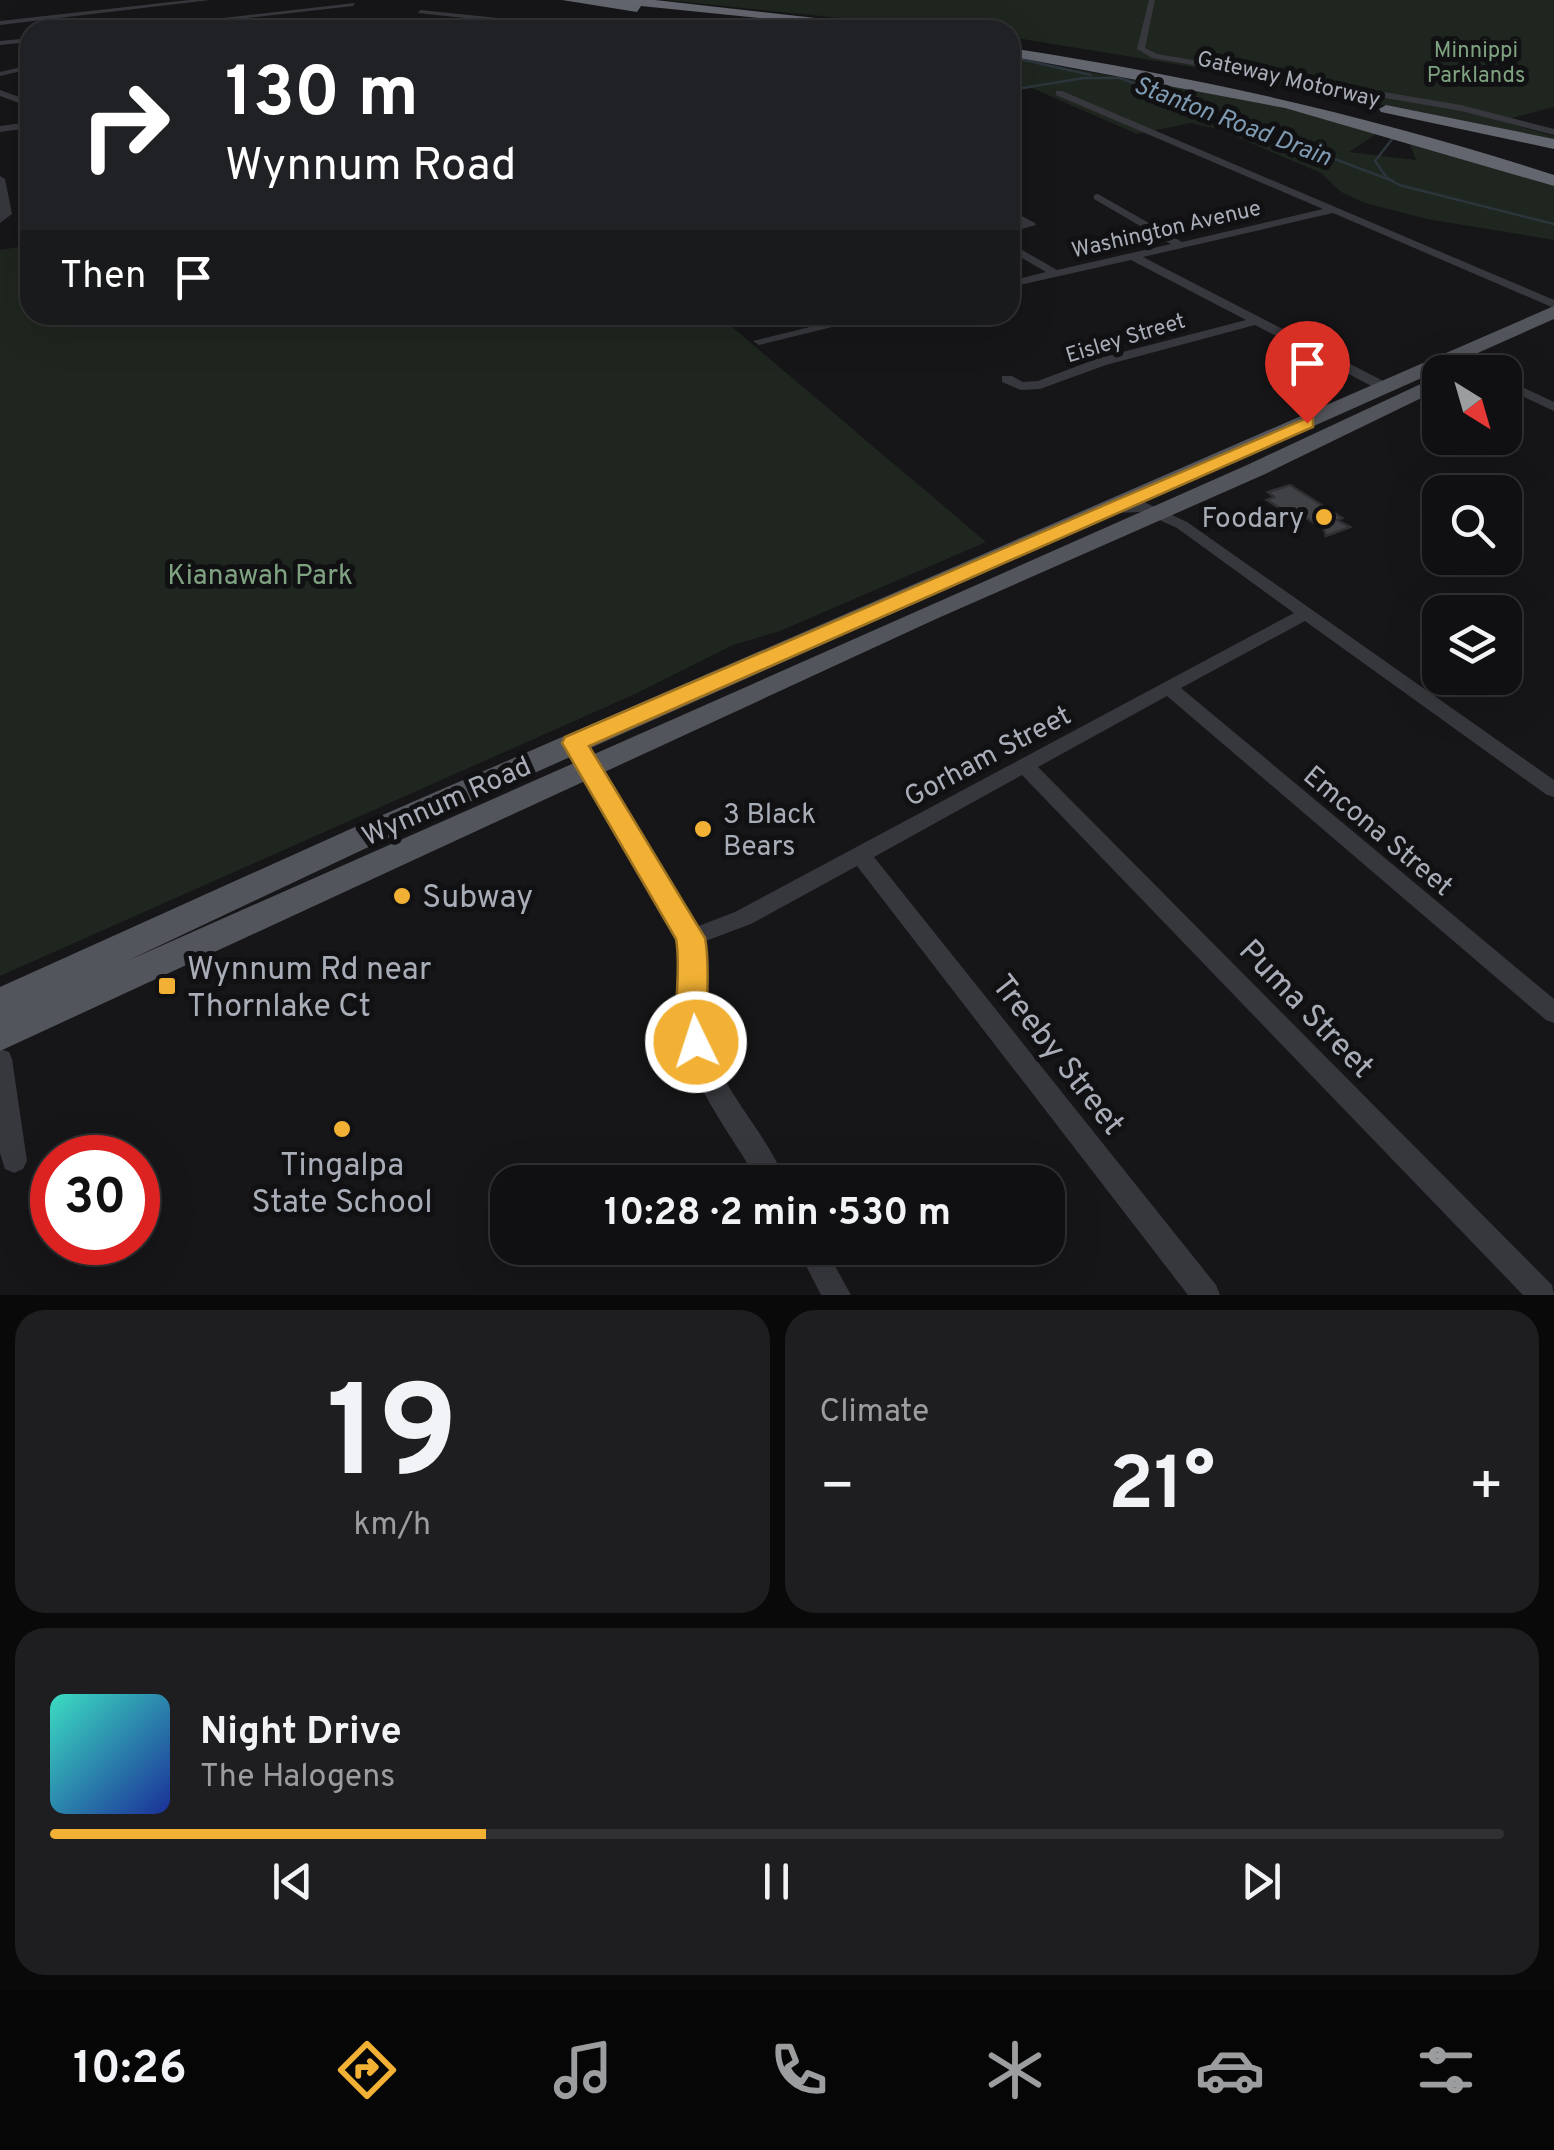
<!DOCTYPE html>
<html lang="en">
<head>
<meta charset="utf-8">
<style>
  body { margin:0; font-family:Overpass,sans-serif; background:#1e1e20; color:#f1f3f6; height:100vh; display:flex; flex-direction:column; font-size:38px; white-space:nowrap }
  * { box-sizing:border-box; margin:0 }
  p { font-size:32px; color:#9c9d9f }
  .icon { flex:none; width:55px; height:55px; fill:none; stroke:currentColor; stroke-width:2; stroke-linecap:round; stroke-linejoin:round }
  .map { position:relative; height:1295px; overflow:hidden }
  .details { display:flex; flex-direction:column; gap:15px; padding:15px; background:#09090a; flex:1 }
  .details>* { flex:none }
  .top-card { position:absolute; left:20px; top:20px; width:1000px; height:305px; border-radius:30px; box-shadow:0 10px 40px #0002,0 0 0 2px #303032; background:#202124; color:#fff; overflow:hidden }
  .needle { width:65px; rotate:143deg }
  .fabs { position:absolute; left:1422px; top:355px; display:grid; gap:20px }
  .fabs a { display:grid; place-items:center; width:100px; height:100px; border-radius:20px; background:#101012; box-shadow:0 10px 40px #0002,0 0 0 2px #303032; font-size:50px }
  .speed { position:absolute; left:30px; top:1135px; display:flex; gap:20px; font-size:50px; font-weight:700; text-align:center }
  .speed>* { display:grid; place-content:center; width:130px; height:130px; border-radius:50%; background:#101012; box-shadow:0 10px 40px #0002,0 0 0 2px #303032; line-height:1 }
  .speed .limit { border:15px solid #d22; background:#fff; color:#111 }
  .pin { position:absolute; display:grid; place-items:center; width:85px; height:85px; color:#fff; margin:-102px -42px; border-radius:50% 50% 50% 0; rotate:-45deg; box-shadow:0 0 10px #0007 }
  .pin .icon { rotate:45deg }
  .me { position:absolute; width:110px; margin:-55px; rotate:356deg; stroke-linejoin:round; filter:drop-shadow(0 0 8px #0008) }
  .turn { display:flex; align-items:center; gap:35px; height:210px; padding:0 40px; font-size:45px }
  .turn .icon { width:130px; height:130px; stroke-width:2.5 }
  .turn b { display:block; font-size:70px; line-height:85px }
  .then { display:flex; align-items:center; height:95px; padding:0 40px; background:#0003; gap:20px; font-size:38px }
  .big { font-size:75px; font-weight:700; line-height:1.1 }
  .details .widget { flex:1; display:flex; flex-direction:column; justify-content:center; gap:15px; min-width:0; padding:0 35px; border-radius:30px; background:#1e1e20 }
  .details .dial { align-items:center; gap:0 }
  .dial b { font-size:130px; line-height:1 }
  .song { display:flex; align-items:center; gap:30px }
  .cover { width:120px; height:120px; border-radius:15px; background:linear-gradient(135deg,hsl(170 70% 55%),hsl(230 70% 35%)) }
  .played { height:10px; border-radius:5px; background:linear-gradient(90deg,#f2b134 30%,#303032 30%) }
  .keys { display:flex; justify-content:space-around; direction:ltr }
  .heat { display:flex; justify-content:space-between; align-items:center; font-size:55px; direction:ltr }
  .details .tiles { flex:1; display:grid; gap:15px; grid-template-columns:1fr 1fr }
  .widget:last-child { grid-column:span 2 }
  .trip { position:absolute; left:490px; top:1165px; width:575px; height:100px; border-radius:30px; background:#101012; box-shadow:0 10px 40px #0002,0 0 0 2px #303032; font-weight:700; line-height:100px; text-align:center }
  .tab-bar { display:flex; height:160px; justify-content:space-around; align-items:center; background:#060607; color:#9c9d9f }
  .tab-bar .icon { width:70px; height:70px }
  .tab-bar .selected { color:#f2b134 }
  .tab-bar b { font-size:45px; color:#f1f3f6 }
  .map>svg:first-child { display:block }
  .green { fill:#1e261f }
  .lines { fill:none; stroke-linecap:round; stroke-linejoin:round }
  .stream { stroke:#2c353c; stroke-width:2.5 }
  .building { fill:#404145; stroke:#303034; stroke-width:2.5 }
  .minor { fill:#37383d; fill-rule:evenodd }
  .primary { fill:#53555c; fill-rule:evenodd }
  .motorway { fill:#63666e; fill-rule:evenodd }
  .route { fill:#f2b134; stroke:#9d7322; stroke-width:2.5 }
  .poi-dot { fill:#f2b134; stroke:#111113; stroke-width:4 }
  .labels { text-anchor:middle; stroke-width:10; stroke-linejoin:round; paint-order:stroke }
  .far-park-label { font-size:22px; fill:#7fa381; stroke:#111113 }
  .far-street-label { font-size:22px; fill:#a8adb8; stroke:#111113 }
  .far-water-label { font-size:25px; font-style:italic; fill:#7f9bb3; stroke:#111113 }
  .poi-label { font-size:28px; fill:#a8adb8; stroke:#111113; text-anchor:end }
  .park-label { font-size:28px; fill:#7fa381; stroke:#111113 }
  .street-label { font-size:28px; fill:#a8adb8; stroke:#111113 }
  .near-poi-label { font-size:32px; fill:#a8adb8; stroke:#111113; text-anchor:start }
  .near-street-label { font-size:32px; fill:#a8adb8; stroke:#111113 }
</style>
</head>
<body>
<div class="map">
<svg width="1554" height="1295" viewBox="0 0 1554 1295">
  <rect width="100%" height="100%" fill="#161618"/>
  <g class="green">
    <polygon points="665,0 1554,0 1554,107 1500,121 1554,136 1554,141 1230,73 1010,37 1010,30 955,30"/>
    <polygon points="1010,58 1275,105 1381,131 1349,152 1416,160 1409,142 1554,186 1554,240 1427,219 1365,203 1341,192 1321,173 1218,129 1191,123 1137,134 1032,88 1010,92"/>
    <polygon points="30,245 30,315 718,315 986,542 780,631 733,645 635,694 0,976 0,250"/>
  </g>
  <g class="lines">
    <g class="stream">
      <polyline points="1011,57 1091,75"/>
      <polyline points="1010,90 1084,78 1120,78 1393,181"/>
      <polyline points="1393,138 1375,161 1387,178 1399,185 1554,224"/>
    </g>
  </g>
  <polygon class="building" points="1290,485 1342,518 1337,520 1350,527 1326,536 1324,529 1303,516 1295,518 1267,500 1274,497 1268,492"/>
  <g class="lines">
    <g class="minor">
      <polygon points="189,0 210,0 0,25 0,21"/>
      <polygon points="1149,0 1155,0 1145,48 1157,54 1461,105 1554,129 1554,135 1461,111 1152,58 1137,49"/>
      <polygon points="355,3 353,6 141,30 118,30"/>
      <polygon points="420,10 595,28 599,30 574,30 418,13"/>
      <polygon points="346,27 349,30 334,30 335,28"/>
      <polygon points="30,38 30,42 0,45 0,41"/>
      <polygon points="30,65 30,69 0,76 0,72"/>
      <polygon points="0,90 30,101 30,107 0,96"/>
      <polygon points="1056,91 1062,91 1554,300 1554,308 1333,213 1143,257 1389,384 1389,390 1379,390 1255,325 1106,365 1040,389 1021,390 1002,382 1002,376 1012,376 1023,382 1038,381 1096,359 1246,320 1131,260 1010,287 1010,281 1046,272 1010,251 1010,243 1057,270 1171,244 1094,199 1094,195 1098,194 1182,242 1323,209 1056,95"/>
      <polygon points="30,122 30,128 0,132 0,126"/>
      <polygon points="0,176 5,179 12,214 0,223"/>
      <polygon points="1010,210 1035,223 1036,225 1010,232 1010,226 1021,224 1010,217"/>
      <polygon points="859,315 881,315 759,345 753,341"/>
      <polygon points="1448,352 1488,369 1489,372 1474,372 1444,359 1442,356"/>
      <polygon points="1505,379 1554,402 1554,411 1505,388"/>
      <path d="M1144 502 1187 522 1554 780V797L1547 795 1305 621 1181 688 1554 999V1023L1546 1020 1167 696 1038 767 1552 1285 1554 1295H1523L1022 775 874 857 1216 1285 1220 1295H1188L857 866 751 924 703 942C711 977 697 1010 708 1044 726 1095 767 1134 786 1182H759C730 1133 688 1081 679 1024 675 995 687 968 680 939L564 743 567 738H581L696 927 735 912 1294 613 1177 528 1142 512 1113 513 1105 508 1113 503Z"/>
      <polygon points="0,1049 9,1052 12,1059 27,1161 23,1169 14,1173 5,1169 0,1153"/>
      <polygon points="797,1248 825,1248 851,1295 821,1295"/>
    </g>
    <polygon class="primary" points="1554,306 1554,319 377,843 127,961 1247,465 1440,375 1440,389 1263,475 936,619 0,1051 0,987 355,827"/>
    <g class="motorway">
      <polygon points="562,0 655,0 922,30 879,30 641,6 637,12"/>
      <path d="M1010 48C1195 76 1376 117 1554 175V186L1285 108 1010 56Z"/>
      <polygon points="1386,105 1554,139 1554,149 1381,112 1379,109"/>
    </g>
  </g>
  <path class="route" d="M1307 418 1313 419V427L589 746 705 938C712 973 702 1009 712 1042L707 1052 696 1056 685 1052C668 1017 683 976 676 939L562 743 565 737Z"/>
  <g class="poi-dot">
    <circle cx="1324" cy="517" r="10"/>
    <circle cx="703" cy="829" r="10"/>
    <circle cx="402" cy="896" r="10"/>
    <rect x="157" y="976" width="20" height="20" rx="5"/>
    <circle cx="342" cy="1129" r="10"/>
  </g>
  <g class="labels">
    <g class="far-park-label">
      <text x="1476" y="57">Minnippi<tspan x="1476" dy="25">Parklands</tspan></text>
    </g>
    <g class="far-street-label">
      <text transform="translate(1289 78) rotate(13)" y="8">Gateway Motorway</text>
      <text transform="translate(1166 228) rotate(-13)" y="8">Washington Avenue</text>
      <text transform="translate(1125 337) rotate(-17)" y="8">Eisley Street</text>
    </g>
    <g class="far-water-label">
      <text transform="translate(1233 120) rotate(21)" y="9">Stanton Road Drain</text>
    </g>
    <g class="poi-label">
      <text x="1304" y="527">Foodary</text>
      <text x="723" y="823" text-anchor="start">3 Black<tspan x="723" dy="32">Bears</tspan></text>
    </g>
    <g class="park-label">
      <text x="260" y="584">Kianawah Park</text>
    </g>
    <g class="street-label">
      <text transform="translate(987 755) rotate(-28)" y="10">Gorham Street</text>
      <text transform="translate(446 800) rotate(-24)" y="10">Wynnum Road</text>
      <text transform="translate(1379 830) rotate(40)" y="10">Emcona Street</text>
    </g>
    <g class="near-poi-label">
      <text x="422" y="907">Subway</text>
      <text x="187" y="979">Wynnum Rd near<tspan x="187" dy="37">Thornlake Ct</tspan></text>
      <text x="342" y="1175" text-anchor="middle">Tingalpa<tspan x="342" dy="37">State School</tspan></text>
    </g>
    <g class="near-street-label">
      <text transform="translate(1307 1008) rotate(46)" y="11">Puma Street</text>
      <text transform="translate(1059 1054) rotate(52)" y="11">Treeby Street</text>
    </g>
  </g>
</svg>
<div class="fabs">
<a><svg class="needle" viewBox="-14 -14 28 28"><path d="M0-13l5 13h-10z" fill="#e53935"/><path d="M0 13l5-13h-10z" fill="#9c9d9f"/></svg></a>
<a><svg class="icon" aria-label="search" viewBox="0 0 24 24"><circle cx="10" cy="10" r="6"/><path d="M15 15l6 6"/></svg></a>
<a><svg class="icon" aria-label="layers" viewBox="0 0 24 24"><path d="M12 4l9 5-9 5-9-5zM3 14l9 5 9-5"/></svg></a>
</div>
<div class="speed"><div class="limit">30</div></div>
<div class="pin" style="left:1307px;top:423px;background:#d93025"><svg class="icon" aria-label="arrive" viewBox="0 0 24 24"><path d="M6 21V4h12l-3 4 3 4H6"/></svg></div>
<svg class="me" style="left:696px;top:1042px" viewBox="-20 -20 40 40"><circle r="17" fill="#f2b134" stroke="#fff" stroke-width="3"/><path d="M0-11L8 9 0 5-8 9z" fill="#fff"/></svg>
<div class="trip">10:28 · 2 min · 530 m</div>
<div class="top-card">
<div class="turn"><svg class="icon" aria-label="right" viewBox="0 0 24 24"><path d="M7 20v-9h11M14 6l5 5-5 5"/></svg><div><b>130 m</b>Wynnum Road</div></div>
<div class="then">Then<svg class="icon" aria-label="arrive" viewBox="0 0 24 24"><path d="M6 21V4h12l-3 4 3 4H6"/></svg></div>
</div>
</div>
<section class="details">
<div class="tiles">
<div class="widget dial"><b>19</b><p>km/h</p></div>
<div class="widget"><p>Climate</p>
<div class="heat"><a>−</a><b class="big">21°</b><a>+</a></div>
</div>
<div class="widget">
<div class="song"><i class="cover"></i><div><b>Night Drive</b><p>The Halogens</p></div></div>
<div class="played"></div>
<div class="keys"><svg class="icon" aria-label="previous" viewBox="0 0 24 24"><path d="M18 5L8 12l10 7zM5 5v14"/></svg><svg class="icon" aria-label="pause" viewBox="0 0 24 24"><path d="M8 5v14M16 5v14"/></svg><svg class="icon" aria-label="next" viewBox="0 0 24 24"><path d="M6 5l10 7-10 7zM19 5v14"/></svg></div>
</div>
</div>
</section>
<nav class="tab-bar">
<b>10:26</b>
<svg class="icon selected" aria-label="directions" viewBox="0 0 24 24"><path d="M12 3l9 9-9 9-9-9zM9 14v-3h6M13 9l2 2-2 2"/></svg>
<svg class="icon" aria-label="music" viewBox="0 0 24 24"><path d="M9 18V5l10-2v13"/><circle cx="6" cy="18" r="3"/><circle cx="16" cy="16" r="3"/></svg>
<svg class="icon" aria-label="phone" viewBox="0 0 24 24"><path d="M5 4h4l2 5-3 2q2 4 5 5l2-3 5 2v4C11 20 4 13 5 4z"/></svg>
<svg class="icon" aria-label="climate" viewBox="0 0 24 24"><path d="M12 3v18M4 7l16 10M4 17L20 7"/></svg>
<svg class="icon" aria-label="car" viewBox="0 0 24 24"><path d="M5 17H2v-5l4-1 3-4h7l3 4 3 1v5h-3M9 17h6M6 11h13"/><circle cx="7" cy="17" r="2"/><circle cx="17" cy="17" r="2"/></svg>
<svg class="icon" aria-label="filters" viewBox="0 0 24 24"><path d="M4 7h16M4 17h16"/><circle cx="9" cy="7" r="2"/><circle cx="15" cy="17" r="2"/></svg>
</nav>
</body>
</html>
